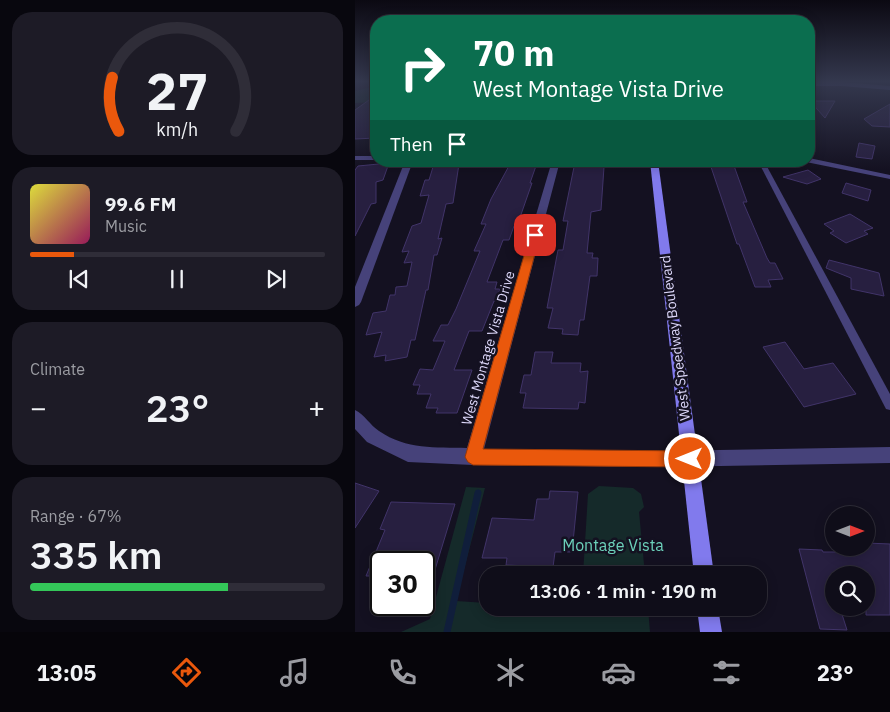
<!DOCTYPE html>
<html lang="en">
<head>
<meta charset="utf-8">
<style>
  body { margin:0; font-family:"IBM Plex Sans",sans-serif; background:#1d1b26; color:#f1f3f6; height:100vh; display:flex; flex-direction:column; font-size:19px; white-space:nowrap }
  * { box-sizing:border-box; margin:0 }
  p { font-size:16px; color:#9b9ca2 }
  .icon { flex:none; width:28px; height:28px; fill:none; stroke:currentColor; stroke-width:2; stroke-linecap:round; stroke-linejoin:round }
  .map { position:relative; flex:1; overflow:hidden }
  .sheet { display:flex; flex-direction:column; gap:12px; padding:12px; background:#08070e; width:355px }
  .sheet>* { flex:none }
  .banner { position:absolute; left:15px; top:15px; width:445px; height:152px; border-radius:20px; box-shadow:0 2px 12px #0003,0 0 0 1px #2f2d38; background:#0b6e4f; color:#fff; overflow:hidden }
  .needle { width:32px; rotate:90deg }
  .controls { position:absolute; left:470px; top:506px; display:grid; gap:10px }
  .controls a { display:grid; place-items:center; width:50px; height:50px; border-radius:50%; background:#0f0d19; box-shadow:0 2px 12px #0003,0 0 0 1px #2f2d38; font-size:25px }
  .speed { position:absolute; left:15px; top:551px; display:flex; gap:10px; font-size:25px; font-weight:700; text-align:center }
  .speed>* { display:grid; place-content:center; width:65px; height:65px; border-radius:50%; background:#0f0d19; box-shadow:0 2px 12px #0003,0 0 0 1px #2f2d38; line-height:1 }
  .speed .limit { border:2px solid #111; border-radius:8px; background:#fff; color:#111 }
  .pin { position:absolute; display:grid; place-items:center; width:42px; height:42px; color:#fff; margin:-21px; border-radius:10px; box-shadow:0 2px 8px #0006 }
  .me { position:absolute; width:55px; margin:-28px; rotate:270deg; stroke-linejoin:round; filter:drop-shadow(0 0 4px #0008) }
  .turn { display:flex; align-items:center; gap:18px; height:105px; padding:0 20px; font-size:22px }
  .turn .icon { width:65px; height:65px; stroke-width:2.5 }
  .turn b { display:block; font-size:35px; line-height:42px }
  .then { display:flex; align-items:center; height:48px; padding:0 20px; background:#0003; gap:10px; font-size:19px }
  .big { font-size:38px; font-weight:600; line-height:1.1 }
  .sheet .tile { flex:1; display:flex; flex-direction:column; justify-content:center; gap:8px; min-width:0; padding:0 18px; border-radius:20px; background:#1d1b26 }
  .sheet .dial { align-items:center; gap:0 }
  .dial svg { height:130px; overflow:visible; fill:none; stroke:#2f2d38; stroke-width:7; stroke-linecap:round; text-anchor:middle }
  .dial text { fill:#f1f3f6; stroke:none }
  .song { display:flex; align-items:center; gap:15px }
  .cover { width:60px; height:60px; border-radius:8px; background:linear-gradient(135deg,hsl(60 70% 55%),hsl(330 70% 35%)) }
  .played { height:5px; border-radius:2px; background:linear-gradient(90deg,#ea580c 15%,#2f2d38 15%) }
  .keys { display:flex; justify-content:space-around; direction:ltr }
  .heat { display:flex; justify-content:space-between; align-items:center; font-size:28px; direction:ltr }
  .charge { height:8px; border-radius:4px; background:linear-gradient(90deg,#34c759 67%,#2f2d38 0) }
  .trip { position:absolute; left:124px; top:566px; width:288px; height:50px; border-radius:20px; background:#0f0d19; box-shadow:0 2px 12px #0003,0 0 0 1px #2f2d38; font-weight:600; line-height:50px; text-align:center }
  .tab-bar { display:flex; height:80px; justify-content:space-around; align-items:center; background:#06050a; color:#9b9ca2 }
  .tab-bar .icon { width:35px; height:35px }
  .tab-bar .current { color:#ea580c }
  .tab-bar b { font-size:22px; color:#f1f3f6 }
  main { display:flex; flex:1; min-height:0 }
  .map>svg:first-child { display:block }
  .green { fill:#152a2a }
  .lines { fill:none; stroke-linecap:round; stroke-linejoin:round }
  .stream { stroke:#101e3b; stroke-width:7 }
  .building { fill:#271f40; stroke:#413469 }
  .lane { fill:#46427a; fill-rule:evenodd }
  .street { fill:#46427a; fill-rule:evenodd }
  .secondary { fill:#817aed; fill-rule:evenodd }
  .route { fill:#ea580c; stroke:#983908 }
  .labels { text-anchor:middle; stroke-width:5; stroke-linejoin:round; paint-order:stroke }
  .street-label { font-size:14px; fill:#dcd7f9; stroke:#141121 }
  .near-park-label { font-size:16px; fill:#6cd0ba; stroke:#141121 }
</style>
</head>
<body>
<main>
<section class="sheet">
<div class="tile dial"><svg viewBox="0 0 100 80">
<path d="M14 69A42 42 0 1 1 86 69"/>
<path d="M14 69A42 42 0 0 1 10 36" stroke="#ea580c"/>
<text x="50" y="56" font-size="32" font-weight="700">27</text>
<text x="50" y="72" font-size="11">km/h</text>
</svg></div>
<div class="tile">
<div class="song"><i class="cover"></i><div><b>99.6 FM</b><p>Music</p></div></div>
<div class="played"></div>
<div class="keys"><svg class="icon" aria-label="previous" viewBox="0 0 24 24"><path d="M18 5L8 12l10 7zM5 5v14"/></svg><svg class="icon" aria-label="pause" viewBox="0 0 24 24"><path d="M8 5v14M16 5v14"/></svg><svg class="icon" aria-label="next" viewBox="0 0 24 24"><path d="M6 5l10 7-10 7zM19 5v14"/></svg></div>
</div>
<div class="tile"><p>Climate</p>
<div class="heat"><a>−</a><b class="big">23°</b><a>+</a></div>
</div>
<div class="tile"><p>Range · 67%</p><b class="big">335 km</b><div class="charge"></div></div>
</section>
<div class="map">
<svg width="535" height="632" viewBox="0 0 535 632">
  <rect width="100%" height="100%" fill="#141121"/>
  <g class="green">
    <polygon points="12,88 21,88 21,102 0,103 0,91"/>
    <polygon points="244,486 278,488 286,494 289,507 284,512 290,575 228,575 233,494"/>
    <polygon points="111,487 130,488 101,601 132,603 132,608 293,608 295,632 46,632 75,619"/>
  </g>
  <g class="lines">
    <polyline class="stream" points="92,632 123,493"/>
  </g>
  <g class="building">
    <polygon points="21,95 21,138 0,139 0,110"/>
    <polygon points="455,101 480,101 470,118"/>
    <polygon points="535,104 535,127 517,126 509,119"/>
    <polygon points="504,143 520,146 517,159 501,157"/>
    <polygon points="354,161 378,163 392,202 388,202 412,258 415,263 420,263 428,279 413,280 416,287 400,287 384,244 382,244"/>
    <polygon points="34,163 28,180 21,182 21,203 16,204 0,236 0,170 3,166"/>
    <polygon points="182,163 175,183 177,183 162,226 159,226 154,240 148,240 132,282 142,282 140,289 145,289 141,301 139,301 127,331 114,331 99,370 117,370 102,413 81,413 83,408 71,408 76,394 62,394 65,385 58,385 65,369 78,370 90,341 78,341 86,325 93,325 101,309 125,251 119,251 131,224 126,224 136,199 155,164"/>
    <polygon points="104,164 98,203 91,204 83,239 87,238 82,255 79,255 73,290 71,290 60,340 56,340 52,357 30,361 31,355 19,357 27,332 11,335 18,313 31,311 35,295 40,295 41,287 52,286 57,262 49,263 54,251 47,252 57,226 66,223 74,195 65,196 70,180 74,180 78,167"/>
    <polygon points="219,167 249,167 246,210 236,212 232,253 238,253 237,258 243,258 242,276 235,276 229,320 225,320 223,335 207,334 208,329 193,328 198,308 192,308 203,250 208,250 213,221 208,221"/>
    <polygon points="453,170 466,179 452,184 428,177"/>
    <polygon points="491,183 516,190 513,201 487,193"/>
    <polygon points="495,214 518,228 509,231 513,234 491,243 475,233 479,231 469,224"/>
    <polygon points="474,260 524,273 529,296 496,289 496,278 471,268"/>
    <polygon points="430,342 449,369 478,363 501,394 449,407 408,347"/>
    <polygon points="180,352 198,352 196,363 226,363 225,372 233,371 230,403 224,402 223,409 168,408 171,393 165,393 169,375 176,375"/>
    <polygon points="0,483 24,491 0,528"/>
    <polygon points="195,491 223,492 217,552 200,552 198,567 151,565 152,558 127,558 137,518 179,520 182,499 194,499"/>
    <polygon points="36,502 100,504 72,596 69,596 69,562 26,562 26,576 11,576 30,530 25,529"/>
    <polygon points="511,543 535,544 535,615 511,615 511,575 479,575 479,608 485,608 492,630 465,629 444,549 467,550 468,552 497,552 495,548 511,548"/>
  </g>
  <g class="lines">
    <polygon class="lane" points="403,161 409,161 535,394 535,410 531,409"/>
    <g class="street">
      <polygon points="454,82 487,82 535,86 535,90 487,86 454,86"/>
      <rect x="0" y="156" width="21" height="4"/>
      <polygon points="454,158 535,175 535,179 451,162 454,161"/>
      <polygon points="50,161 58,161 6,302 4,305 0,307 0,287"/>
      <path d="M197 161H205L129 449 305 451 535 447V463L305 467 118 465 53 462 12 442 0 429V410C10 415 15 425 24 431 52 450 80 447 112 448Z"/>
    </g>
    <g class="secondary">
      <polygon points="295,161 303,161 359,575 339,575"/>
      <polygon points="342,608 363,608 367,632 345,632"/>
    </g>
  </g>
  <linearGradient id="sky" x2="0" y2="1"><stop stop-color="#0b0912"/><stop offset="0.48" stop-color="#34384e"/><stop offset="1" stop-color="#34384e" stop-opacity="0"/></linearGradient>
  <rect width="535" height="170" fill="url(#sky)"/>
  <polygon class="route" points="180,232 185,235 128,449 335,451 340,453 343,459 340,464 335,467 118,465 113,462 110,457 175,235"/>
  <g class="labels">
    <g class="street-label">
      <text transform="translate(320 338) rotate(-97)" y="5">West Speedway Boulevard</text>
      <text transform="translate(133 348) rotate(-74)" y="5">West Montage Vista Drive</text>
    </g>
    <g class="near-park-label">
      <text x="258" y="551">Montage Vista</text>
    </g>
  </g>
</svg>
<div class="controls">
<a><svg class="needle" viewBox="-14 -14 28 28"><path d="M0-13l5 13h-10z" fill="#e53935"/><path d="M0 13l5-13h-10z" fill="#9b9ca2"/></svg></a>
<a><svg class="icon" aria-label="search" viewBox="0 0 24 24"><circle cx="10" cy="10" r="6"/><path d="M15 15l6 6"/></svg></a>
</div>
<div class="speed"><div class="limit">30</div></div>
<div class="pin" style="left:180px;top:235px;background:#d93025"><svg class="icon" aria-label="arrive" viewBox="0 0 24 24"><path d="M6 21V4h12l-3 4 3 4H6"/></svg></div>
<svg class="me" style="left:335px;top:459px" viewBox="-20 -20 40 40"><circle r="17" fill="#ea580c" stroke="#fff" stroke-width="3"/><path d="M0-11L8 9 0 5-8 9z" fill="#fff"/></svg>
<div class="trip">13:06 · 1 min · 190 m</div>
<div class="banner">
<div class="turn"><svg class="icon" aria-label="right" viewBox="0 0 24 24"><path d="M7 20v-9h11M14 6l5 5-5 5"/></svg><div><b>70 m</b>West Montage Vista Drive</div></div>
<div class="then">Then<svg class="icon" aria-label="arrive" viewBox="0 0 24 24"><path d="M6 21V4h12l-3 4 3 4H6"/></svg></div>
</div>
</div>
</main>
<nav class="tab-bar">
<b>13:05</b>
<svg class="icon current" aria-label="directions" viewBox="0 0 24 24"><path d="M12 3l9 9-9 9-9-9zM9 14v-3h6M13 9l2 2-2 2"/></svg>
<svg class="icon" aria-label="music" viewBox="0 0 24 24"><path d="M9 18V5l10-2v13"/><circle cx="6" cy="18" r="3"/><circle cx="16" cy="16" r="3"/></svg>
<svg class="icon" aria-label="phone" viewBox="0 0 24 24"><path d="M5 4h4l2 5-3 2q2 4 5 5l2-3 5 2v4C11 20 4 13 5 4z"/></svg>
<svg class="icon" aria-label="climate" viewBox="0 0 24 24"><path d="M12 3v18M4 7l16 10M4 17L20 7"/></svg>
<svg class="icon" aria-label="car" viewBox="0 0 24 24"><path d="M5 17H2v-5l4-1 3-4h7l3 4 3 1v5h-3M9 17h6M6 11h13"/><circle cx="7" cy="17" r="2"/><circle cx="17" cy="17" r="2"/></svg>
<svg class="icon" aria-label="filters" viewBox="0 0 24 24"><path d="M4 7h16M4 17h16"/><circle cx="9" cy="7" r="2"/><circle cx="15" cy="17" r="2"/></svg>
<b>23°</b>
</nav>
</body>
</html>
